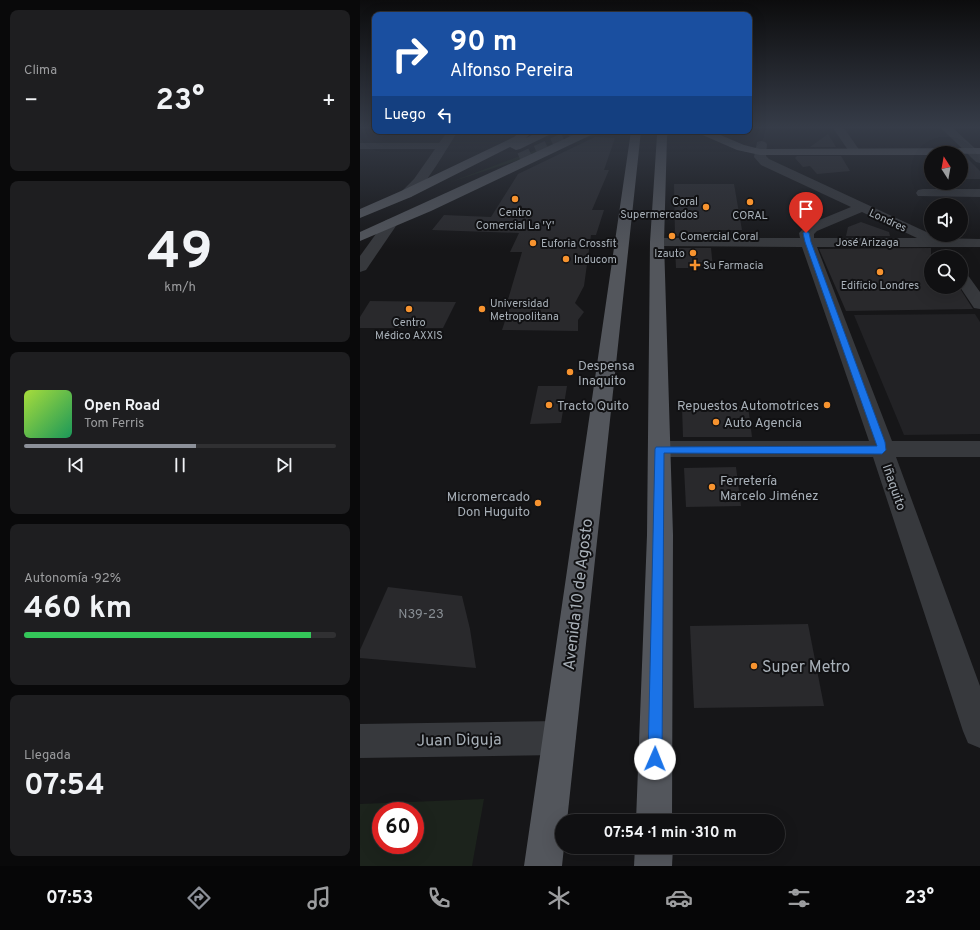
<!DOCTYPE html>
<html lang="es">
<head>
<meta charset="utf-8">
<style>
  body { margin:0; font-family:Overpass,sans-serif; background:#1e1e20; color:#f1f3f6; height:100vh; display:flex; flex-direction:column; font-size:15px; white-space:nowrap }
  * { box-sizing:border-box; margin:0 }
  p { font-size:13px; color:#9c9d9f }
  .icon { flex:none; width:22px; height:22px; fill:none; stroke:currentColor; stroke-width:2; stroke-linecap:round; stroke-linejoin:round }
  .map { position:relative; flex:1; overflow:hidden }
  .sheet { display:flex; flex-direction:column; gap:10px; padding:10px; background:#09090a; width:360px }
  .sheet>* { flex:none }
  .banner { position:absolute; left:12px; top:12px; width:380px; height:122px; border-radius:8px; box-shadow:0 4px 16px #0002,0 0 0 1px #303032; background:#1a4fa0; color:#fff; overflow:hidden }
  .needle { width:26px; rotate:349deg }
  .controls { position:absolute; left:564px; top:146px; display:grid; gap:8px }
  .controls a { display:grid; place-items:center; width:44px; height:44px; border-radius:50%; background:#101012; box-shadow:0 4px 16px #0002,0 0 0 1px #303032; font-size:20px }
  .speed { position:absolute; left:12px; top:802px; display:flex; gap:8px; font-size:20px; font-weight:700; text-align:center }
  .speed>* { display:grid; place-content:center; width:52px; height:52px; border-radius:50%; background:#101012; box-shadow:0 4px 16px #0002,0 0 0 1px #303032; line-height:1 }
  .speed .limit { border:6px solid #d22; background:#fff; color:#111 }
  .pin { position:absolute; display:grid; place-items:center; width:34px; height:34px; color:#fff; margin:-41px -17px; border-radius:50% 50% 50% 0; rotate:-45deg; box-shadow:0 0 4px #0007 }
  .pin .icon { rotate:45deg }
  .me { position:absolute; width:44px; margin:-22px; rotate:1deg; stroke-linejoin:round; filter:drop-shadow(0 0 3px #0008) }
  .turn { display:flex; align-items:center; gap:14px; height:84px; padding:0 12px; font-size:18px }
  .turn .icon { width:52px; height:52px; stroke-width:2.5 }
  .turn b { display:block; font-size:28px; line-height:34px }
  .then { display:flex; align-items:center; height:38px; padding:0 12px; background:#0003; gap:8px; font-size:15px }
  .big { font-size:30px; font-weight:700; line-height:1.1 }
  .sheet .card { flex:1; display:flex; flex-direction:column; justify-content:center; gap:6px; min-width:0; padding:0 14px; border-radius:8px; background:#1e1e20 }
  .sheet .dial { align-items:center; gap:0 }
  .dial b { font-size:52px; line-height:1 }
  .song { display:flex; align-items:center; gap:12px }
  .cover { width:48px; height:48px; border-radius:6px; background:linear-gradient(135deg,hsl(80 70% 55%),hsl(150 70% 35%)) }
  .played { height:4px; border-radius:2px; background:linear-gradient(90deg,#8c9099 55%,#303032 55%) }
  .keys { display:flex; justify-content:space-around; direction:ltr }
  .heat { display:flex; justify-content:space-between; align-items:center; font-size:22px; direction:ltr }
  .charge { height:6px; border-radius:3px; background:linear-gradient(90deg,#34c759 92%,#303032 0) }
  .trip { position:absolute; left:195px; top:814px; width:230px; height:40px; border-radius:20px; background:#101012; box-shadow:0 4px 16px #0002,0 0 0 1px #303032; font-weight:700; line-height:40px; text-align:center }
  .tabs { display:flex; height:64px; justify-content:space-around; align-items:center; background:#060607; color:#9c9d9f }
  .tabs .icon { width:28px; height:28px }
  .tabs .selected { color:#8c9099 }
  .tabs b { font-size:18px; color:#f1f3f6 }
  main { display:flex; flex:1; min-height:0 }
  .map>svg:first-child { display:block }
  .built { fill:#222225 }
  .green { fill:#1c231c; fill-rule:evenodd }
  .building { fill:#29292c }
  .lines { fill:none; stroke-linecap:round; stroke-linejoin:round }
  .major-tunnel { stroke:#333538; stroke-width:12; stroke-dasharray:12 6; stroke-linecap:butt }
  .minor { fill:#37393d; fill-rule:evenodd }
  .major { fill:#53565c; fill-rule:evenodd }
  .route { fill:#1a73e8; stroke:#114b97 }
  .poi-dot { fill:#f7932f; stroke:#111113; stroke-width:1.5 }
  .labels { text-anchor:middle; stroke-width:4; stroke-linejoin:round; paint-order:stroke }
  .far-poi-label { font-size:11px; fill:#a8b0b8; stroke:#111113; text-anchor:start }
  .far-street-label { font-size:11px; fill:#a8b0b8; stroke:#111113 }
  .poi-label { font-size:13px; fill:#a8b0b8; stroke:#111113; text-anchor:start }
  .street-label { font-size:13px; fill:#a8b0b8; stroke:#111113 }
  .near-number-label { font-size:13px; fill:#888e94 }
  .near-street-label { font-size:16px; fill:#a8b0b8; stroke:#111113 }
  .near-poi-label { font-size:16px; fill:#a8b0b8; stroke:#111113; text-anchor:start }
</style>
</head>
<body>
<main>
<section class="sheet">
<div class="card"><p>Clima</p>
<div class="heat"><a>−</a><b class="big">23°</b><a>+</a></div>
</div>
<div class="card dial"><b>49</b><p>km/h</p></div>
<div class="card">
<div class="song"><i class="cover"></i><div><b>Open Road</b><p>Tom Ferris</p></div></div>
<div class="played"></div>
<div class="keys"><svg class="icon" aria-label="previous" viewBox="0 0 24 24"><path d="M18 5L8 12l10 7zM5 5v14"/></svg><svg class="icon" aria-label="pause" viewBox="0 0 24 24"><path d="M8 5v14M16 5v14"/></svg><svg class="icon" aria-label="next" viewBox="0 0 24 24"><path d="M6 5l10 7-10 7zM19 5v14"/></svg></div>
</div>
<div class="card"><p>Autonomía · 92%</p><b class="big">460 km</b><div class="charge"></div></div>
<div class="card"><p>Llegada</p><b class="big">07:54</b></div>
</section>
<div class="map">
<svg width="620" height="866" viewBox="0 0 620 866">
  <rect width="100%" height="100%" fill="#161618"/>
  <polygon class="built" points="615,314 620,322 620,434 544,435 494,315"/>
  <g class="green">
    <polygon points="226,131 248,131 88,183"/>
    <path d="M124 799 112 866H0V804ZM21 811H55V845H21Z"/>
  </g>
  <g class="building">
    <polygon points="468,134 476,147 450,147"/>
    <polygon points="235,137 255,138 244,170 249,170 232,210 244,210 236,235 231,235 224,286 215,303 224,312 218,320 218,331 142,330 151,303 147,303 162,252 150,252 159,233 72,230 84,215 131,217 158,174"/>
    <polygon points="601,155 604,155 620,171 620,179 601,179"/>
    <polygon points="437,156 481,156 490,171 457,174 450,166 443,167 435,158"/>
    <polygon points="314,184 374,184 382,230 350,230 350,236 315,236"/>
    <polygon points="501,222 529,232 530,236 486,236 488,227"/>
    <polygon points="315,248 351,248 353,268 316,268"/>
    <polygon points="571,248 571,287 599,287 613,309 486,311 459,249"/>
    <polygon points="10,301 96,302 83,328 0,328 0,317"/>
    <polygon points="178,386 207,386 201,423 170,424"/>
    <polygon points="388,406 392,437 323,437 322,407"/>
    <polygon points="376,467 381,506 326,507 324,468"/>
    <polygon points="28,587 102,596 110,629 116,668 0,658 0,650"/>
    <polygon points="448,624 464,706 334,708 330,626"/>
  </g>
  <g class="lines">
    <polyline class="major-tunnel" points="160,159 221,131"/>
    <g class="minor">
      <polygon points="473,128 484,128 500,151 498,153 490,153"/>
      <polygon points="581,128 593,128 620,153 620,163 616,162"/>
      <path d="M88 131H98C89 145 63 190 51 197 48 198 44 198 41 197L39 194 54 179 75 149H0V143H79Z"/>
      <path d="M401 141 405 142 407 144 406 156 409 159 575 236 577 238 620 239V247H457L532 441H620V457H536L620 686V748L608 743 603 731 513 457H299L291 455 288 449 291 443 299 441H509L442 247 297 246 292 245 290 242 292 239 297 238H440L439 233 447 225 491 207 401 165 394 157 397 142ZM502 212 557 238H454V234L457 231Z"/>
      <polygon points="563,189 620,189 620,197 558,196 556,193 558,190"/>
      <polygon points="31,219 36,220 38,223 6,270 0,272 0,256 26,220"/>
      <polygon points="601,272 607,274 620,292 620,309 614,308 600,287 601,287"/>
      <polygon points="199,721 211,726 216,738 211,750 199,755 0,758 0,724"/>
    </g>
    <g class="major">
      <polygon points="161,131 173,131 166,138 180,131 194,131 193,133 160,149 156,150 150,147 51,197 0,218 0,209 41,191 154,137"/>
      <polygon points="222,131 236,131 235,133 71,211 0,241 0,232"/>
      <polygon points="271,131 281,131 207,821 202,821 202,847 204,847 202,866 164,866"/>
      <polygon points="300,131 311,131 307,136 304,242 313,535 312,821 276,821 287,535 290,242 297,135"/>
      <polygon points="337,131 351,131 384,145 400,149 620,148 620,154 571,153 571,155 400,155 377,150 338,133"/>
      <polygon points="275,847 313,847 312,866 274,866"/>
    </g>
  </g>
  <linearGradient id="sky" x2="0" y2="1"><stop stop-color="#0c0c0d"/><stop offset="0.51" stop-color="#363c48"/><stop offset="1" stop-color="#363c48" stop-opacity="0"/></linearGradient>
  <rect width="620" height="249" fill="url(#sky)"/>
  <polygon class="route" points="446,231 449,233 451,242 525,442 526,450 522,454 304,453 302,759 300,764 295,766 290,764 288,759 295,449 296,447 517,446 445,242 443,233"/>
  <g class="poi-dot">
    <circle cx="155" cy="199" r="4"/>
    <circle cx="390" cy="202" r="4"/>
    <circle cx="346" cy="207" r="4"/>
    <circle cx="312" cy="236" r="4"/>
    <circle cx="173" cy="243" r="4"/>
    <circle cx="333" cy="253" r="4"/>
    <circle cx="206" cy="259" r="4"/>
    <path d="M333 259h4v4h4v4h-4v4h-4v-4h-4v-4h4z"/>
    <circle cx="520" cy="272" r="4"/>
    <circle cx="49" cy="309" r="4"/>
    <circle cx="122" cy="309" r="4"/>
    <circle cx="210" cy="372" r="4"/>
    <circle cx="189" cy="405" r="4"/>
    <circle cx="467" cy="405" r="4"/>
    <circle cx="356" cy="422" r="4"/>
    <circle cx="352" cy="487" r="4"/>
    <circle cx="178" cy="503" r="4"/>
    <circle cx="394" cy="666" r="4"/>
  </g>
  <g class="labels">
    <g class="far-poi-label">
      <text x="338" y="205" text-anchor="end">Coral<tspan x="338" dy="13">Supermercados</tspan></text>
      <text x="155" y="216" text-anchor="middle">Centro<tspan x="155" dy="13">Comercial La 'Y'</tspan></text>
      <text x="390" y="219" text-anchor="middle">CORAL</text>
      <text x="320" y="240">Comercial Coral</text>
      <text x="181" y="247">Euforia Crossfit</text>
      <text x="325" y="257" text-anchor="end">Izauto</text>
      <text x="214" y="263">Inducom</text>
      <text x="343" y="269">Su Farmacia</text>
      <text x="520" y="289" text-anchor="middle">Edificio Londres</text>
      <text x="130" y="307">Universidad<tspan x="130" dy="13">Metropolitana</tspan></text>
      <text x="49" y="326" text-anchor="middle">Centro<tspan x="49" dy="13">Médico AXXIS</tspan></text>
    </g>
    <g class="far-street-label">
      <text transform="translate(528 220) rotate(25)" y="4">Londres</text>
      <text x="507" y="246">José Arizaga</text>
    </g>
    <g class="poi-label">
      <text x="218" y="370">Despensa<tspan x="218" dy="15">Inaquito</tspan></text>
      <text x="197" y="410">Tracto Quito</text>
      <text x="459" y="410" text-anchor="end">Repuestos Automotrices</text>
      <text x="364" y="427">Auto Agencia</text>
      <text x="360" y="485">Ferretería<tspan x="360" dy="15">Marcelo Jiménez</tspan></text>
      <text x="170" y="501" text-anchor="end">Micromercado<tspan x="170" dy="15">Don Huguito</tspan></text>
    </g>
    <g class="street-label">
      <text transform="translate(535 487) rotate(71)" y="5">Iñaquito</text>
    </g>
    <g class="near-number-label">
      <text x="61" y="618">N39-23</text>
    </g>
    <g class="near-street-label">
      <text transform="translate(217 594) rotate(-83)" y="6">Avenida 10 de Agosto</text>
      <text transform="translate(99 739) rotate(-1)" y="6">Juan Diguja</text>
    </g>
    <g class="near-poi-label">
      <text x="402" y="672">Super Metro</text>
    </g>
  </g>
</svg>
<div class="controls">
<a><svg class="needle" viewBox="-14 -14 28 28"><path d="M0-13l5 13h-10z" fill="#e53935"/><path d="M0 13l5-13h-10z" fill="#9c9d9f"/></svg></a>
<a><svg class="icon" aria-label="sound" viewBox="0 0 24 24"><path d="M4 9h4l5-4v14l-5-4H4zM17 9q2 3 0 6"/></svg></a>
<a><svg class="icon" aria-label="search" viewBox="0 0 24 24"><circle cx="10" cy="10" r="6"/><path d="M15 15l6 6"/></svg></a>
</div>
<div class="speed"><div class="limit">60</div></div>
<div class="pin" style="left:446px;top:233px;background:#d93025"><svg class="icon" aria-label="arrive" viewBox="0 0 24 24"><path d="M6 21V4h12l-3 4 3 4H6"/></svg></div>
<svg class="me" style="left:295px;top:759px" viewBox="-20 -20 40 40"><circle r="19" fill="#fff"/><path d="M0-13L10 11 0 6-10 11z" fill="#1a73e8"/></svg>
<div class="trip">07:54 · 1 min · 310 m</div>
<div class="banner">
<div class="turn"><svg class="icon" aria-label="right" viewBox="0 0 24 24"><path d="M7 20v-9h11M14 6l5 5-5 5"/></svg><div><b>90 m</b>Alfonso Pereira</div></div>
<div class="then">Luego<svg class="icon" aria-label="left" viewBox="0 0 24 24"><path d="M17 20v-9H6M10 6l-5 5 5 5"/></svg></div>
</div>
</div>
</main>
<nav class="tabs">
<b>07:53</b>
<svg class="icon selected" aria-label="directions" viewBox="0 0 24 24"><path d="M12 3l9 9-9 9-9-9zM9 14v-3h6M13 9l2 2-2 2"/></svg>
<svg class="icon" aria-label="music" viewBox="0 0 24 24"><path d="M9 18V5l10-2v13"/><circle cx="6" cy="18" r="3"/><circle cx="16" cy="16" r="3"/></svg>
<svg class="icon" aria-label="phone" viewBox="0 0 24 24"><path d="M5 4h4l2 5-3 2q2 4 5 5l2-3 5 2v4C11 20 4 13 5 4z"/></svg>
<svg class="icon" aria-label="climate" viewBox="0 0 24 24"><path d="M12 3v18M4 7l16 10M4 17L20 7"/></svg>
<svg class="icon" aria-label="car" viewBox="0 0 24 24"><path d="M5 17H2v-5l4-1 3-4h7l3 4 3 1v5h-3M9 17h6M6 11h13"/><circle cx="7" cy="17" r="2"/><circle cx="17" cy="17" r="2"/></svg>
<svg class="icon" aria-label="filters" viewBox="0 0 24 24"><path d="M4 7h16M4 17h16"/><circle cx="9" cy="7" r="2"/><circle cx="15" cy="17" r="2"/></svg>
<b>23°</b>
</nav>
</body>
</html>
